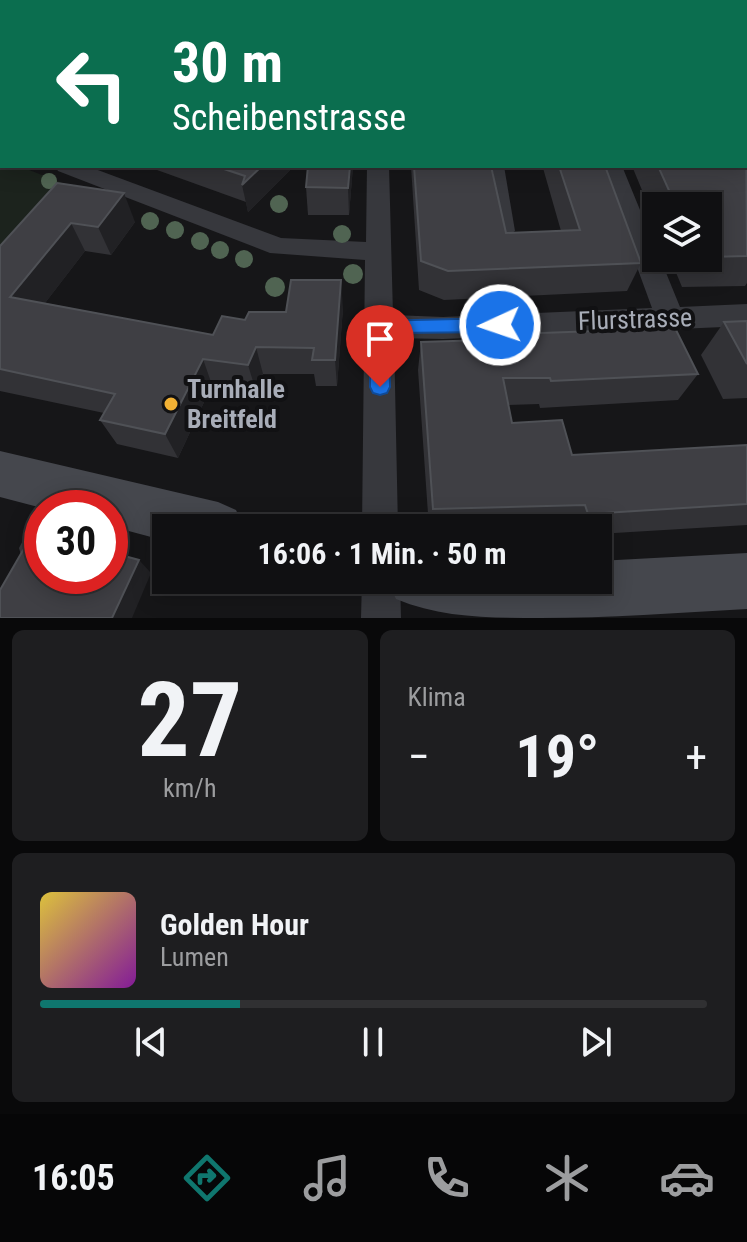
<!DOCTYPE html>
<html lang="de">
<head>
<meta charset="utf-8">
<style>
  body { margin:0; font-family:"Roboto Condensed",sans-serif; background:#1e1e20; color:#f1f3f6; height:100vh; display:flex; flex-direction:column; font-size:30px; white-space:nowrap }
  * { box-sizing:border-box; margin:0 }
  p { font-size:26px; color:#9c9d9f }
  .icon { flex:none; width:44px; height:44px; fill:none; stroke:currentColor; stroke-width:2; stroke-linecap:round; stroke-linejoin:round }
  .map { position:relative; height:618px; overflow:hidden }
  .panel { display:flex; flex-direction:column; gap:12px; padding:12px; background:#09090a; flex:1 }
  .panel>* { flex:none }
  .banner { position:absolute; left:0px; top:0px; width:748px; height:168px; box-shadow:0 4px 20px #0003,0 0 0 2px #303032; background:#0b6e4f; color:#fff; overflow:hidden }
  .tools { position:absolute; left:642px; top:192px; display:grid; gap:16px }
  .tools a { display:grid; place-items:center; width:80px; height:80px; border-radius:0px; background:#101012; box-shadow:0 4px 20px #0003,0 0 0 2px #303032; font-size:40px }
  .speed { position:absolute; left:24px; top:490px; display:flex; gap:16px; font-size:40px; font-weight:700; text-align:center }
  .speed>* { display:grid; place-content:center; width:104px; height:104px; border-radius:50%; background:#101012; box-shadow:0 4px 20px #0003,0 0 0 2px #303032; line-height:1 }
  .speed .limit { border:12px solid #d22; background:#fff; color:#111 }
  .pin { position:absolute; display:grid; place-items:center; width:68px; height:68px; color:#fff; margin:-82px -34px; border-radius:50% 50% 50% 0; rotate:-45deg; box-shadow:0 0 8px #0007 }
  .pin .icon { rotate:45deg }
  .me { position:absolute; width:88px; margin:-44px; rotate:267deg; stroke-linejoin:round; filter:drop-shadow(0 0 6px #0008) }
  .turn { display:flex; align-items:center; gap:28px; height:168px; padding:0 40px; font-size:36px }
  .turn .icon { width:104px; height:104px; stroke-width:2.5 }
  .turn b { display:block; font-size:56px; line-height:68px }
  .big { font-size:60px; font-weight:700; line-height:1.1 }
  .panel .card { flex:1; display:flex; flex-direction:column; justify-content:center; gap:12px; min-width:0; padding:0 28px; border-radius:12px; background:#1e1e20 }
  .panel .dial { align-items:center; gap:0 }
  .dial b { font-size:104px; line-height:1 }
  .song { display:flex; align-items:center; gap:24px }
  .cover { width:96px; height:96px; border-radius:12px; background:linear-gradient(135deg,hsl(50 70% 55%),hsl(290 70% 35%)) }
  .played { height:8px; border-radius:4px; background:linear-gradient(90deg,#0f766e 30%,#303032 30%) }
  .keys { display:flex; justify-content:space-around; direction:ltr }
  .heat { display:flex; justify-content:space-between; align-items:center; font-size:44px; direction:ltr }
  .panel .tiles { flex:1; display:grid; gap:12px; grid-template-columns:1fr 1fr }
  .card:last-child { grid-column:span 2 }
  .trip { position:absolute; left:152px; top:514px; width:460px; height:80px; border-radius:0px; background:#101012; box-shadow:0 4px 20px #0003,0 0 0 2px #303032; font-weight:700; line-height:80px; text-align:center }
  .tabs { display:flex; height:128px; justify-content:space-around; align-items:center; background:#060607; color:#9c9d9f }
  .tabs .icon { width:56px; height:56px }
  .tabs .on { color:#0f766e }
  .tabs b { font-size:36px; color:#f1f3f6 }
  .map>svg:first-child { display:block }
  .green { fill:#1c231d }
  .lines { fill:none; stroke-linecap:round; stroke-linejoin:round }
  .lane { fill:#37383d; fill-rule:evenodd }
  .street { fill:#37383d; fill-rule:evenodd }
  .secondary { fill:#45474d; fill-rule:evenodd }
  .tree { fill:#506452 }
  .wall { fill:#323236 }
  .shaded-wall { fill:#212124 }
  .building { fill:#3f3f44; stroke:#4f5156; stroke-width:2 }
  .route { fill:#1a73e8; stroke:#114b97; stroke-width:2 }
  .poi-dot { fill:#f2b134; stroke:#111113; stroke-width:3 }
  .labels { text-anchor:middle; stroke-width:8; stroke-linejoin:round; paint-order:stroke }
  .street-label { font-size:26px; fill:#a8adb8; stroke:#111113 }
  .poi-label { font-size:26px; font-weight:bold; fill:#a8adb8; stroke:#111113; text-anchor:start }
</style>
</head>
<body>
<div class="map">
<svg width="747" height="618" viewBox="0 0 747 618">
  <rect width="100%" height="100%" fill="#161618"/>
  <polygon class="green" points="0,159 2,166 19,166 70,186 0,267"/>
  <g class="lines">
    <g class="lane">
      <polygon points="492,166 504,166 515,231 509,235 503,231"/>
      <path d="M42 513C42 529 45 550 28 557L21 555 19 548 36 516Z"/>
    </g>
    <g class="street">
      <rect x="376" y="0" width="16" height="2"/>
      <rect x="540" y="0" width="16" height="2"/>
      <polygon points="660,0 677,0 678,2 661,2"/>
      <rect x="746" y="67" width="1" height="12"/>
      <rect x="746" y="108" width="1" height="13"/>
      <rect x="0" y="135" width="2" height="12"/>
      <polygon points="55,166 87,166 281,238 366,242 367,166 389,166 393,315 443,317 652,308 600,166 622,166 656,249 656,258 660,258 680,307 747,304 747,326 443,339 394,338 398,528 362,528 365,260 270,253 58,171"/>
      <polygon points="362,580 400,580 401,618 361,618"/>
    </g>
    <g class="secondary">
      <polygon points="2,92 2,110 0,111 0,93"/>
      <polygon points="0,451 218,502 236,510 244,528 166,528 166,541 110,526 110,508 42,508 0,497"/>
      <path d="M747 553V609C678 613 609 618 540 618 490 618 442 618 396 599L387 580H598V561Z"/>
    </g>
  </g>
  <g class="tree">
    <circle cx="49" cy="181" r="8"/>
    <circle cx="279" cy="204" r="9"/>
    <circle cx="150" cy="221" r="9"/>
    <circle cx="175" cy="230" r="9"/>
    <circle cx="342" cy="234" r="9"/>
    <circle cx="200" cy="241" r="9"/>
    <circle cx="220" cy="250" r="9"/>
    <circle cx="244" cy="259" r="9"/>
    <circle cx="353" cy="274" r="10"/>
    <circle cx="275" cy="287" r="10"/>
  </g>
  <g class="wall">
    <polygon points="0,0 363,0 362,2 2,2 2,28 0,28"/>
    <rect x="405" y="0" width="139" height="2"/>
    <polygon points="563,0 668,0 669,2 564,2"/>
    <polygon points="693,0 747,0 746,70 746,2 694,2"/>
    <polygon points="2,33 2,99 0,95 0,34"/>
    <polygon points="747,116 747,283 745,286 682,287 670,258 708,258 708,206 656,206 656,224 632,166 746,166"/>
    <polygon points="146,166 294,166 248,212 246,202"/>
    <polygon points="308,166 353,166 349,215 308,215 306,187"/>
    <polygon points="411,166 491,166 506,233 561,231 543,168 526,168 525,166 605,166 641,263 627,291 444,300 419,290"/>
    <polygon points="57,183 135,222 111,255 85,251 45,303 213,335 245,320 286,312 343,308 337,386 316,386 314,374 263,374 256,391 212,385 178,458 117,444 100,420 104,413 0,391 0,246"/>
    <polygon points="747,321 747,398 723,399 701,355 724,322"/>
    <polygon points="485,335 698,374 678,400 540,408 539,404 508,405 512,423 572,455 747,445 747,525 598,534 598,528 571,528 570,526 515,528 429,528 418,370 421,342 484,340"/>
  </g>
  <g class="shaded-wall">
    <polygon points="279,0 308,0 309,2 276,2"/>
    <polygon points="262,166 294,166 248,212 242,185"/>
    <polygon points="350,166 353,166 349,215 348,188"/>
    <polygon points="124,193 135,222 111,255 98,227"/>
    <polygon points="71,223 85,251 29,324 10,297"/>
    <polygon points="341,280 343,308 337,386 335,360"/>
    <polygon points="256,347 263,374 256,391 248,365"/>
    <polygon points="203,359 212,385 178,458 165,434"/>
    <polygon points="139,560 151,573 132,618 112,618"/>
  </g>
  <g class="building">
    <polygon points="0,0 279,0 276,2 246,2 240,0 236,2 2,2 2,7 0,6"/>
    <polygon points="299,0 357,0 357,2 298,2"/>
    <rect x="422" y="0" width="122" height="2"/>
    <polygon points="582,0 668,0 669,2 583,2"/>
    <polygon points="710,0 747,0 747,44 746,2 711,2"/>
    <polygon points="2,33 2,84 0,83 0,34"/>
    <polygon points="746,115 747,256 708,257 708,206 676,206 658,166 746,166"/>
    <polygon points="215,166 262,166 242,185 245,176"/>
    <polygon points="308,166 350,166 348,188 306,187"/>
    <polygon points="414,166 491,166 506,233 580,230 559,166 605,166 641,263 448,271 421,261"/>
    <polygon points="57,183 124,193 98,227 71,223 10,297 213,335 222,316 245,320 249,312 286,312 291,280 341,280 335,360 312,360 314,348 256,347 248,365 203,359 165,434 100,420 115,394 0,369 0,246"/>
    <polygon points="747,321 747,364 724,322"/>
    <polygon points="675,328 698,374 551,381 550,378 503,378 512,423 562,420 572,455 747,445 747,504 588,514 585,505 433,509 421,342 486,340 485,335"/>
    <polygon points="33,533 42,535 42,576 110,576 110,552 139,560 112,618 0,618 0,590"/>
  </g>
  <polygon class="route" points="500,318 509,325 500,332 389,333 390,387 387,393 380,395 373,393 370,387 370,326 372,321"/>
  <circle class="poi-dot" cx="171" cy="404" r="8"/>
  <g class="labels">
    <g class="street-label">
      <text transform="translate(635 319) rotate(-2)" y="9">Flurstrasse</text>
    </g>
    <g class="poi-label">
      <text x="187" y="398">Turnhalle<tspan x="187" dy="30">Breitfeld</tspan></text>
    </g>
  </g>
</svg>
<div class="tools">
<a><svg class="icon" aria-label="layers" viewBox="0 0 24 24"><path d="M12 4l9 5-9 5-9-5zM3 14l9 5 9-5"/></svg></a>
</div>
<div class="speed"><div class="limit">30</div></div>
<div class="pin" style="left:380px;top:387px;background:#d93025"><svg class="icon" aria-label="arrive" viewBox="0 0 24 24"><path d="M6 21V4h12l-3 4 3 4H6"/></svg></div>
<svg class="me" style="left:500px;top:325px" viewBox="-20 -20 40 40"><circle r="17" fill="#1a73e8" stroke="#fff" stroke-width="3"/><path d="M0-11L8 9 0 5-8 9z" fill="#fff"/></svg>
<div class="trip">16:06 · 1 Min. · 50 m</div>
<div class="banner">
<div class="turn"><svg class="icon" aria-label="left" viewBox="0 0 24 24"><path d="M17 20v-9H6M10 6l-5 5 5 5"/></svg><div><b>30 m</b>Scheibenstrasse</div></div>
</div>
</div>
<section class="panel">
<div class="tiles">
<div class="card dial"><b>27</b><p>km/h</p></div>
<div class="card"><p>Klima</p>
<div class="heat"><a>−</a><b class="big">19°</b><a>+</a></div>
</div>
<div class="card">
<div class="song"><i class="cover"></i><div><b>Golden Hour</b><p>Lumen</p></div></div>
<div class="played"></div>
<div class="keys"><svg class="icon" aria-label="previous" viewBox="0 0 24 24"><path d="M18 5L8 12l10 7zM5 5v14"/></svg><svg class="icon" aria-label="pause" viewBox="0 0 24 24"><path d="M8 5v14M16 5v14"/></svg><svg class="icon" aria-label="next" viewBox="0 0 24 24"><path d="M6 5l10 7-10 7zM19 5v14"/></svg></div>
</div>
</div>
</section>
<nav class="tabs">
<b>16:05</b>
<svg class="icon on" aria-label="directions" viewBox="0 0 24 24"><path d="M12 3l9 9-9 9-9-9zM9 14v-3h6M13 9l2 2-2 2"/></svg>
<svg class="icon" aria-label="music" viewBox="0 0 24 24"><path d="M9 18V5l10-2v13"/><circle cx="6" cy="18" r="3"/><circle cx="16" cy="16" r="3"/></svg>
<svg class="icon" aria-label="phone" viewBox="0 0 24 24"><path d="M5 4h4l2 5-3 2q2 4 5 5l2-3 5 2v4C11 20 4 13 5 4z"/></svg>
<svg class="icon" aria-label="climate" viewBox="0 0 24 24"><path d="M12 3v18M4 7l16 10M4 17L20 7"/></svg>
<svg class="icon" aria-label="car" viewBox="0 0 24 24"><path d="M5 17H2v-5l4-1 3-4h7l3 4 3 1v5h-3M9 17h6M6 11h13"/><circle cx="7" cy="17" r="2"/><circle cx="17" cy="17" r="2"/></svg>
</nav>
</body>
</html>
